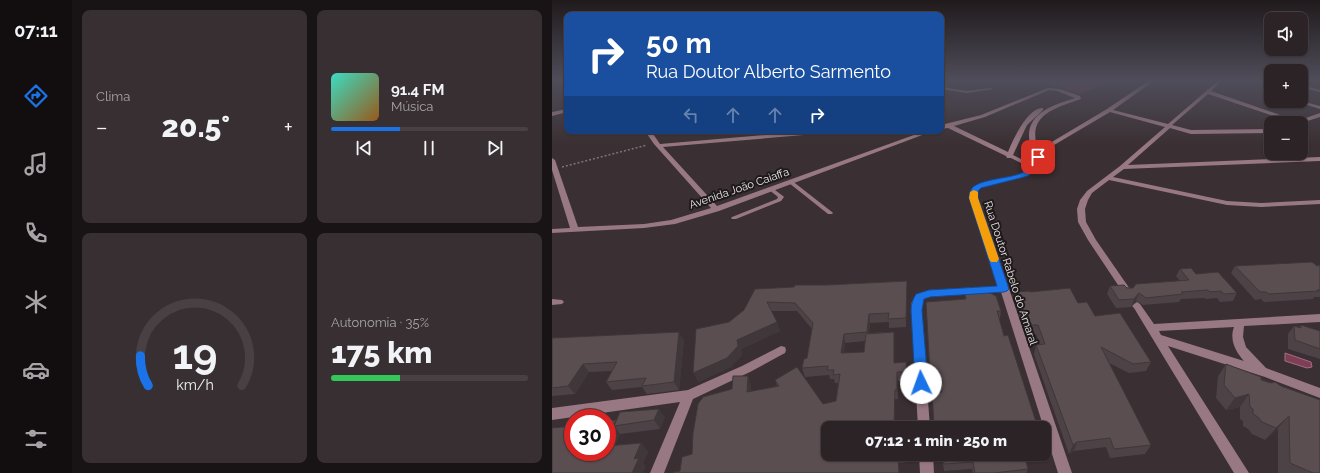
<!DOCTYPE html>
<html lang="pt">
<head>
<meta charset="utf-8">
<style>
  body { margin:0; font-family:Raleway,sans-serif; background:#382f32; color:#f1f3f6; height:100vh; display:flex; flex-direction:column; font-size:15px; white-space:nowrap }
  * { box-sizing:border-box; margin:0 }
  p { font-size:13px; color:#a6a4a7 }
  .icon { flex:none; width:22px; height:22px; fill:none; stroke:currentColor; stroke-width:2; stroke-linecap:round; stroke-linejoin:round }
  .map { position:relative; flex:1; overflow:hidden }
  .sheet { display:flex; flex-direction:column; gap:10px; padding:10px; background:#181315; width:480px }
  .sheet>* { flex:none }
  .banner { position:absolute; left:12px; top:12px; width:380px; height:122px; border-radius:8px; box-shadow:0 1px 3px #0004,0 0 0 1px #484043; background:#1a4fa0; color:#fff; overflow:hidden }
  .fabs { position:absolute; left:712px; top:12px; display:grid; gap:8px }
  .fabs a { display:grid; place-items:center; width:44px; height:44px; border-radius:8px; background:#2c2326; box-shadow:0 1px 3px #0004,0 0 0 1px #484043; font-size:20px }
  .speed { position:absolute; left:12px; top:409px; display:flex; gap:8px; font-size:20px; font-weight:700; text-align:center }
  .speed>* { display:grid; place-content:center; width:52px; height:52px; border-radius:50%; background:#2c2326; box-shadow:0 1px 3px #0004,0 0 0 1px #484043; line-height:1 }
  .speed .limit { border:6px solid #d22; background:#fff; color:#111 }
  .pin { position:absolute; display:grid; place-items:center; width:34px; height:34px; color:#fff; margin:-17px; border-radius:8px; box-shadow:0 2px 6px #0006 }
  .me { position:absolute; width:44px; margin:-22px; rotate:357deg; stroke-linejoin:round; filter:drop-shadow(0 0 3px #0008) }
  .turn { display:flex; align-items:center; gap:14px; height:84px; padding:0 16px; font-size:18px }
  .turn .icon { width:52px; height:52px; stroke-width:2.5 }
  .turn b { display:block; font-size:28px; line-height:34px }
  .lanes { display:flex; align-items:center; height:38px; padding:0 16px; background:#0003; justify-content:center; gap:20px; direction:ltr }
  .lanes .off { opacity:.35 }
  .big { font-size:30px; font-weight:800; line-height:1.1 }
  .sheet .tile { flex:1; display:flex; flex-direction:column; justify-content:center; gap:6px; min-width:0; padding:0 14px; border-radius:8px; background:#382f32 }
  .sheet .dial { align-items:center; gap:0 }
  .dial svg { height:104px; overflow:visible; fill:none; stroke:#484043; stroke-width:7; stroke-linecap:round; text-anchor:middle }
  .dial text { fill:#f1f3f6; stroke:none }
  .song { display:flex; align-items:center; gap:12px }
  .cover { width:48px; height:48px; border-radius:6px; background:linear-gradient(135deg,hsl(170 70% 55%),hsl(30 70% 35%)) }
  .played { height:4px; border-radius:2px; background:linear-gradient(90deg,#1a73e8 35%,#484043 35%) }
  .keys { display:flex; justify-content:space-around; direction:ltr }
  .heat { display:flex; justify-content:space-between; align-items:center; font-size:22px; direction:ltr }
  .charge { height:6px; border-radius:3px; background:linear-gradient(90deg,#34c759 35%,#484043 0) }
  .sheet .tiles { flex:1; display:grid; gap:10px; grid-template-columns:repeat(2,1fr) }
  .trip { position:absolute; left:269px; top:421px; width:230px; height:40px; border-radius:8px; background:#2c2326; box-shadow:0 1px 3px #0004,0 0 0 1px #484043; font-weight:800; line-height:40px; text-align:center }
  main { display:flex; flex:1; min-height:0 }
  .tab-bar { display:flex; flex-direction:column; width:72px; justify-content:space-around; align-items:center; background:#120e0f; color:#a6a4a7 }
  .tab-bar .icon { width:28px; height:28px }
  .tab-bar .current { color:#1a73e8 }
  .tab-bar b { font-size:18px; color:#f1f3f6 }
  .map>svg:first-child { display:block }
  .green { fill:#623645 }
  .water { fill:#7f3e55; stroke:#a07081 }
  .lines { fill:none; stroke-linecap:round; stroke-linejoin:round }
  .path { stroke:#7d7376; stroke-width:1.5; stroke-dasharray:2 2; stroke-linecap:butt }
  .lane { fill:#987882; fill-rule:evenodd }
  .street { fill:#987882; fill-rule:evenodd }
  .wall { fill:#4d4346; fill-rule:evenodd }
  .shaded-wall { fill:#3f3739 }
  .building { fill:#5a4e51; stroke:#3f3739 }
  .route { fill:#1a73e8; stroke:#114b97 }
  .slow { fill:#f59e0b }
  .labels { text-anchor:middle; stroke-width:4; stroke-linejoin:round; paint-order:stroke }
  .street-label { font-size:11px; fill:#ece5e7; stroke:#1e191a }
</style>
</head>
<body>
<main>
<nav class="tab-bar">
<b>07:11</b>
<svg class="icon current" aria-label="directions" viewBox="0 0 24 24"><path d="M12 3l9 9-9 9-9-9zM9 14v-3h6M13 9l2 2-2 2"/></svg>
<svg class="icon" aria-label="music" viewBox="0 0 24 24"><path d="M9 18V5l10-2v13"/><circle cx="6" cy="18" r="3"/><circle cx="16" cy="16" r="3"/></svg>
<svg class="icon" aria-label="phone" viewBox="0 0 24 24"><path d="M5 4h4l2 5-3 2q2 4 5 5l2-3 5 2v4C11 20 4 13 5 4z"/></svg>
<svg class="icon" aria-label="climate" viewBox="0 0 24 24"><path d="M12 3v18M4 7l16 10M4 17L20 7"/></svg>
<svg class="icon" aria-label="car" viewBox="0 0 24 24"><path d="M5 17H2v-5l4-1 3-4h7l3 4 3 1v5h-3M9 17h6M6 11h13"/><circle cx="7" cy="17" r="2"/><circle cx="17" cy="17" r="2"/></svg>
<svg class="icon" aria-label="filters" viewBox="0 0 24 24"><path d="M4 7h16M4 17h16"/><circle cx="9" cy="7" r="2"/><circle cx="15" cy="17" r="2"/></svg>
</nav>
<section class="sheet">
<div class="tiles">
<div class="tile"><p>Clima</p>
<div class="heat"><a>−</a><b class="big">20.5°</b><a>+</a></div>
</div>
<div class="tile">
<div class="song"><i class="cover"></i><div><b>91.4 FM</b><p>Música</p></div></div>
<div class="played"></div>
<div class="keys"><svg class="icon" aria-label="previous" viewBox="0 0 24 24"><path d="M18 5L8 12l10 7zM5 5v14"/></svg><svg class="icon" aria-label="pause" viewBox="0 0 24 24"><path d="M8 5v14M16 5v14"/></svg><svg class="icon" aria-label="next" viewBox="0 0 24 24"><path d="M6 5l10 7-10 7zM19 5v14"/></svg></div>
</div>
<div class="tile dial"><svg viewBox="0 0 100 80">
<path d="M14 69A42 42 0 1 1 86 69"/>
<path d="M14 69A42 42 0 0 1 8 46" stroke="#1a73e8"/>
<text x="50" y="56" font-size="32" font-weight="700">19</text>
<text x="50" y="72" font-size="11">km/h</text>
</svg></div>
<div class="tile"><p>Autonomia · 35%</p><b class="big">175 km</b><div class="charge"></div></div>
</div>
</section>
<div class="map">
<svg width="768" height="473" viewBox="0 0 768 473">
  <rect width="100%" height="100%" fill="#3a2f32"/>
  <polygon class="green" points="488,80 561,80 527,94"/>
  <polygon class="water" points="733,353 759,362 760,367 755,368 733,361"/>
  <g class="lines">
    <polyline class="path" points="10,167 95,145"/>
    <g class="lane">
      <polygon points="239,180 280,212 281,213 280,214 276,214 237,183 237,181"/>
      <polygon points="219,187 231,196 232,197 229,201 184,219 180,219 179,218 180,217 225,199 226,197 216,189"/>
    </g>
    <g class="street">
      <path d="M598 80H603L561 110 616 124 667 80H671L659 91 745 121 768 113V117L749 123 755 128 749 131V123H742L656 94 620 125 639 130 719 129V133L639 134 618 128 576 165 768 157V161L572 169 561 177 675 201 709 203 768 200V204L709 207 675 205 557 180 540 193 536 200 533 209 534 222 544 240 580 292 578 294H572L536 240 526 222 525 209 528 200 535 191 568 166 613 127 558 112 497 148 489 157 486 168 481 172 468 178 429 187 425 191 426 198 520 473H506L449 292 378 296 371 299 369 304 378 428H366L359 304 364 295 377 290 447 286 418 198 419 191 425 185 464 176 479 168 459 158H455L454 156 396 128 389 129V125L429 115 496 88 508 89 528 96 529 99C500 109 473 116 487 152L493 146 555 109ZM497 90 505 91 523 98C501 105 471 114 478 144 480 152 483 156 481 165L461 155 475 125 491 110V108C475 108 461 140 456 152L402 126 433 117Z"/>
      <polygon points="749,85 768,90 768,92 749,87"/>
      <polygon points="389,87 415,91 439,88 441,89 415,93 389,89"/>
      <polygon points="743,101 749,101 768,106 768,109"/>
      <polygon points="15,109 15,112 0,116 0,112"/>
      <polygon points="93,131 99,131 108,144 213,135 211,133 214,131 219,134 257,131 279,131 276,133 111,147 165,206 373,131 381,131 167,211 123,224 92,228 0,233 0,229 18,228 0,170 0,158 3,160 26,227 92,224 119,220 159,208 102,144"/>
      <polygon points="0,299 10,300 12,302 10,304 0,305"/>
      <path d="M585 302 588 304 602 324 768 314V322L692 326 691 337 694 347 714 368 768 388V398L713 377 616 346 697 473H682L582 308 580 306 582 304ZM682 327C677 340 684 352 692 361L609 335 607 331Z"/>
      <polygon points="229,346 233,347 234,350 233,353 198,372 141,399 112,473 98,473 128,402 0,420 0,408 136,390 190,366"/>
      <polygon points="367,454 381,454 382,473 368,473"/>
    </g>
  </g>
  <g class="wall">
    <polygon points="768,265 768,297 762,297 761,299 712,302 709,299 703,300 679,273 683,266 765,266"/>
    <polygon points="628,269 644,274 685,293 681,301 668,302 665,298 654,299 652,298 629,299 627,302 591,305 584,301 579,307 564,308 555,294 558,286 581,288 628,281 624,276"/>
    <path d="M355 281 354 327 337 328V322L318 323 317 333 342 332V363L355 371V381H346V399H343L276 454H356V462L347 463 128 471 140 454 199 385V392L225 386 223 380 271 404 284 401 286 383H283L282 379H278L277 375 253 377 250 368 255 358 260 329 245 311H219L228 331 189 349 190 355 179 367 146 382 177 322 192 310 203 289ZM313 341 312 352 292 353 293 343Z"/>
    <polygon points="464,292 478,292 526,303 599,362 594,371 577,373 557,363 599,445 593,454 558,458 554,447 522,451 517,454 482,354 484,345 488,345 484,334 475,335 463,301"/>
    <polygon points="413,294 449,311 448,318 447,318 452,336 486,428 382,428 380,392 389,392 388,380 378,380 374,302 413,299"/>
    <polygon points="749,325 768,331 768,359 736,349 736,334 742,326 747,327"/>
    <polygon points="0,338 132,340 127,390 95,394 90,387 60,390 54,382 60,371 37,372 23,394 0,396"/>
    <polygon points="674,364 719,383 768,473 726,473 726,428 713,440 700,434 696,429 691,426 691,421 688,419 688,407 674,410 664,398 666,376"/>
    <polygon points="113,417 108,429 68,434 63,446 89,443 96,452 91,463 94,467 21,426 55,421"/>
    <polygon points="390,454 472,454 476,469 474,473 421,473 420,469 392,471"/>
  </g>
  <g class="shaded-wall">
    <polygon points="587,293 584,301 579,307 582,299"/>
    <polygon points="317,314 318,323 316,341 315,332"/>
    <polygon points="225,322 228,331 189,349 190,355 179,367 146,382 141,373 185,340"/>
    <polygon points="127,332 132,340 127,390 122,382"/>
    <polygon points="292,334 293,343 291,362 289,353"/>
    <polygon points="31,364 37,372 23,394 16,386"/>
    <polygon points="345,372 346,381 346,399 345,390"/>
    <polygon points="196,376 199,385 199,401 195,392"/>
    <polygon points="343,390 343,428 342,423"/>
    <polygon points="697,394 688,407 674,410 683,398"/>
    <polygon points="107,409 113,417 108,429 102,420"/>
    <polygon points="737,416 726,428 713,440 724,428"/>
    <polygon points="64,420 68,425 62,426 68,434 59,455 55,451 55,438"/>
    <polygon points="525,442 522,451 517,454 521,445"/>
    <polygon points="89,443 96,452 91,463 94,467 91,473 80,473 82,459"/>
  </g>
  <g class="building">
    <polygon points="760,262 765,266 768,265 768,290 765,290 767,291 717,294 714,292 708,292 683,266"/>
    <polygon points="639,268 644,274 666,272 685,293 672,294 669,291 658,292 656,290 629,292 631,294 594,298 587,293 582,299 567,300 558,286 572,285 575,288 581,288 584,284 637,280 628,269"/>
    <polygon points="355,281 354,318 336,319 337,313 317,314 315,332 292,334 289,353 312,352 314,334 342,332 342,363 354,362 355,372 345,372 345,390 343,390 342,423 355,423 355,428 276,428 276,454 354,454 346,455 347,473 121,473 121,472 128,471 130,457 140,454 141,433 146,404 151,397 180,389 181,376 196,376 195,392 227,386 223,380 245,367 271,404 284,401 288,374 281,375 282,370 275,370 276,366 250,368 252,359 255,358 261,323 243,303 215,302 225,322 185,340 186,346 175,358 141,373 144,329 177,322 192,310 203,289 242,287 243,285 275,285"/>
    <polygon points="518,288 526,303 535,302 543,316 568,313 599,362 581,364 549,347 599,445 562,449 558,438 525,442 521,445 484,345 493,344 486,325 477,325 464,292 478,291 478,292"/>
    <polygon points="438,293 444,296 449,311 445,311 452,336 456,335 486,428 474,428 473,425 450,428 389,428 388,423 382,424 380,392 390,392 388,372 378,373 374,302 414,299 413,294"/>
    <polygon points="749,325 768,331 768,349 743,340 742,326 749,328"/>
    <polygon points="127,332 122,382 90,386 94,378 54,382 65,362 31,364 16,386 0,388 0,338"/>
    <polygon points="674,364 709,377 709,380 719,383 723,382 729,386 768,400 768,473 761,473 738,463 737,416 724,428 710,422 706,417 701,414 701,409 698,407 697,394 683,398 672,385"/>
    <polygon points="107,409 102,420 62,426 68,412"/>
    <polygon points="64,420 55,438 55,421"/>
    <polygon points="21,426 21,452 55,452 55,446 89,443 82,459 87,458 80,473 0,473 0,428"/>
    <polygon points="391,454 472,454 476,469 442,473 423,473 421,462 392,464"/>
  </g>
  <linearGradient id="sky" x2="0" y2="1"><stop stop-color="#201a1c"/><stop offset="0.55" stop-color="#4f4d5a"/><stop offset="1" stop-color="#4f4d5a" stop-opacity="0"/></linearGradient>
  <rect width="768" height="146" fill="url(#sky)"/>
  <path class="route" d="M486 155 490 157 485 169 476 176 429 188 426 191V198L457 289 455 291 452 292 378 297 372 299 370 310 376 383 374 387 369 389 365 387 363 383 359 310C359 304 361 299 364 294L377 290 445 286 417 198C418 193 418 188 424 185 434 179 458 178 470 173 481 169 480 158 486 155Z"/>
  <polygon class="slow" points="422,190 426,192 426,198 447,259 445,262 439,262 437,259 417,198 418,192"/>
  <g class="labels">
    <g class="street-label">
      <text transform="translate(187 188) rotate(-19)" y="4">Avenida João Caiaffa</text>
      <text transform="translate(459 273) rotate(72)" y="4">Rua Doutor Rabelo do Amaral</text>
    </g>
  </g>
</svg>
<div class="fabs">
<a><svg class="icon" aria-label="sound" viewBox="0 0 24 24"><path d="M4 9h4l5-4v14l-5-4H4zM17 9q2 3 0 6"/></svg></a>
<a>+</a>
<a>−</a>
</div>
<div class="speed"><div class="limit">30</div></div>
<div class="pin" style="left:486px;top:157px;background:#d93025"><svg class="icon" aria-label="arrive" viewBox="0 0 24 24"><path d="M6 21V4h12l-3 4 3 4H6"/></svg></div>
<svg class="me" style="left:369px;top:383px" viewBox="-20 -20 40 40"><circle r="19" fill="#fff"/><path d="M0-13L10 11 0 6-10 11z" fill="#1a73e8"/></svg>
<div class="trip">07:12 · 1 min · 250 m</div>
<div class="banner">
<div class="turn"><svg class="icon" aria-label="right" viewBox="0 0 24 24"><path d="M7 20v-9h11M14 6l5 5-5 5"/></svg><div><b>50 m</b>Rua Doutor Alberto Sarmento</div></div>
<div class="lanes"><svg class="icon off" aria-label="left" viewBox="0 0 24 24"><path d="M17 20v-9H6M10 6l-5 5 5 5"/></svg><svg class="icon off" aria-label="ahead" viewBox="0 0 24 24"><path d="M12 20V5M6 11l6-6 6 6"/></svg><svg class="icon off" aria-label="ahead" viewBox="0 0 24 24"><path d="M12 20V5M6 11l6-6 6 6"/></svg><svg class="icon" aria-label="right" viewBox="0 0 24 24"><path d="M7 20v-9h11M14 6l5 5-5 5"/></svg></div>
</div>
</div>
</main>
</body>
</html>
